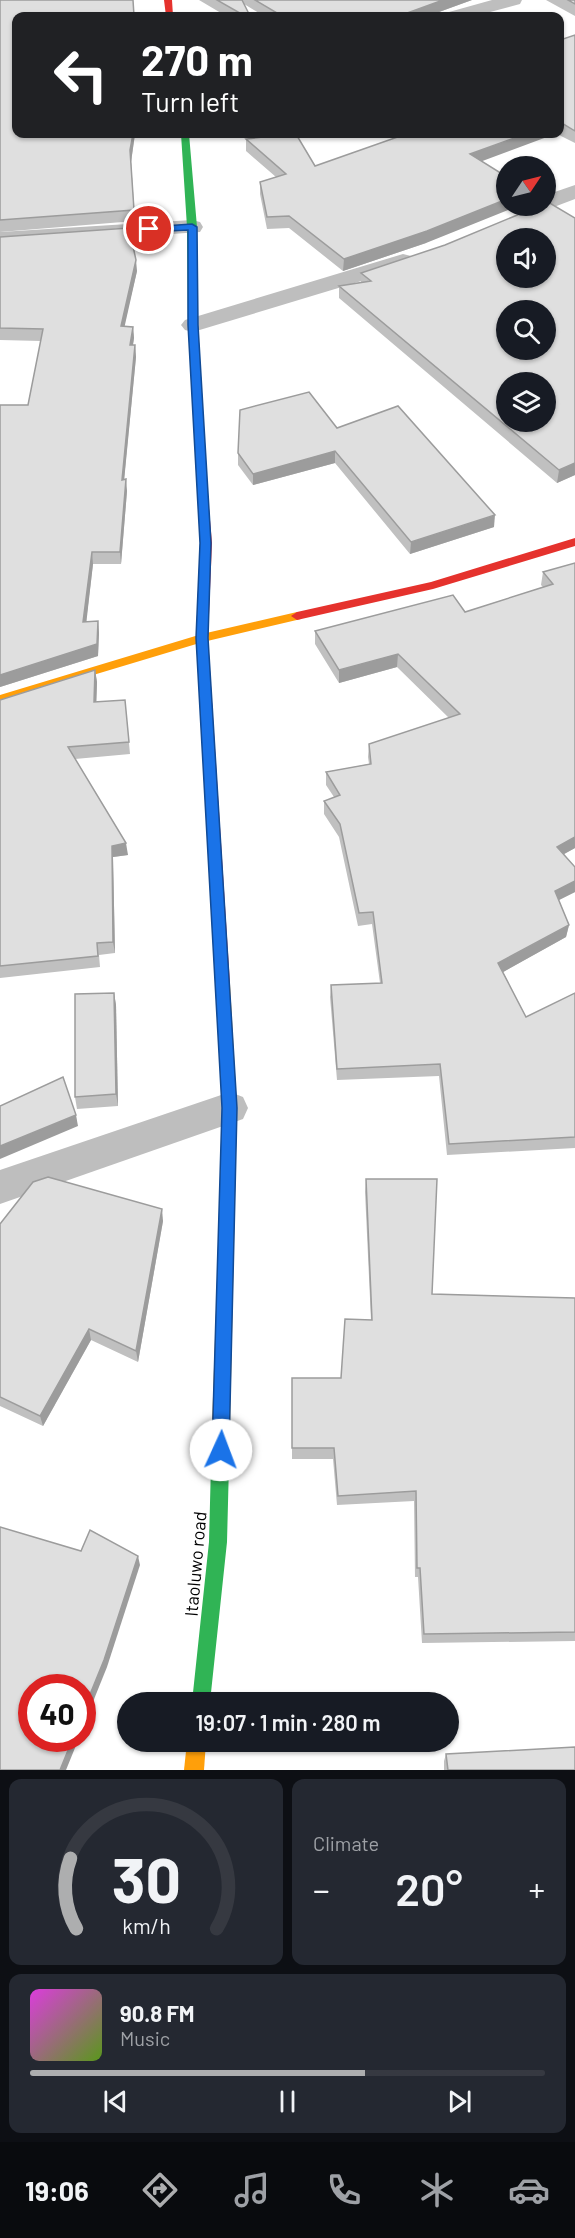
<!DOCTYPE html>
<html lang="en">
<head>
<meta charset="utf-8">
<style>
  body { margin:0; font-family:Barlow,sans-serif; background:#242831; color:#f1f3f6; height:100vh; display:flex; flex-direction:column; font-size:22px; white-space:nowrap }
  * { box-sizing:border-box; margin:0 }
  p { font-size:20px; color:#9ea1a6 }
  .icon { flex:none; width:33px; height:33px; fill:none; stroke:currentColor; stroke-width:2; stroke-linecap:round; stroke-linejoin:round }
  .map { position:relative; height:1770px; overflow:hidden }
  .sheet { display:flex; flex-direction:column; gap:9px; padding:9px; background:#0d0f14; flex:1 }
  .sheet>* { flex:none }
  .guide { position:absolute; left:12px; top:12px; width:552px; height:126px; border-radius:12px; box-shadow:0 2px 4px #0004; background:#202124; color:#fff; overflow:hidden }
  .needle { width:39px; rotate:55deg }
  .fabs { position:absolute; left:496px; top:156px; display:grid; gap:12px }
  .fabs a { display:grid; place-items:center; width:60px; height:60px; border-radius:50%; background:#171b24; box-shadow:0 2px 4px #0004; font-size:30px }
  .speed { position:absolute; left:18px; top:1674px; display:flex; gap:12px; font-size:30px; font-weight:700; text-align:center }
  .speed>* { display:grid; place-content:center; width:78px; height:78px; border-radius:50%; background:#171b24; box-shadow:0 2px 4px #0004; line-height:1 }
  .speed .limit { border:9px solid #d22; background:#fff; color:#111 }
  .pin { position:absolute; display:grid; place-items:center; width:51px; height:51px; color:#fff; margin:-26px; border:3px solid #fff; border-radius:50%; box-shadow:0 2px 6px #0007 }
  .me { position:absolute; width:66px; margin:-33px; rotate:2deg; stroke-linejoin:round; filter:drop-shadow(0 0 4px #0008) }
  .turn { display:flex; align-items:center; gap:21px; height:126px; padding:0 30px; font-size:27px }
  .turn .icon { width:78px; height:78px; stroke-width:2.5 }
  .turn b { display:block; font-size:42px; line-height:51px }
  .big { font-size:45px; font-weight:600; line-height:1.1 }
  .sheet .card { flex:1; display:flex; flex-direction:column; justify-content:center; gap:9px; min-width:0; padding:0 21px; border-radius:12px; background:#242831 }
  .sheet .dial { align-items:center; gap:0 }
  .dial svg { height:156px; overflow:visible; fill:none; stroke:#363941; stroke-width:7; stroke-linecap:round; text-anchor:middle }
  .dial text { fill:#f1f3f6; stroke:none }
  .song { display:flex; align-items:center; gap:18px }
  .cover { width:72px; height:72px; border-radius:9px; background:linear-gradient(135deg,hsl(300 70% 55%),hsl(90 70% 35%)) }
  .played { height:6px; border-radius:3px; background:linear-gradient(90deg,#adaeaf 65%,#363941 65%) }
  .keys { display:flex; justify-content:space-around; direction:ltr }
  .heat { display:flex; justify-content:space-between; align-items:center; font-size:33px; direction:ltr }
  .sheet .tiles { flex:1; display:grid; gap:9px; grid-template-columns:1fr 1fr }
  .card:last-child { grid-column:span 2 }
  .trip { position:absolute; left:117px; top:1692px; width:342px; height:60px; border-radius:30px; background:#171b24; box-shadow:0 2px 4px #0004; font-weight:600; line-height:60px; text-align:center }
  .menu { display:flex; height:96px; justify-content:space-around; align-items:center; background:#090b0e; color:#9ea1a6 }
  .menu .icon { width:42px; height:42px }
  .menu .on { color:#adaeaf }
  .menu b { font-size:27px; color:#f1f3f6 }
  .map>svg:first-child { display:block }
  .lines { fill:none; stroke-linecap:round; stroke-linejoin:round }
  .street { fill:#bebebe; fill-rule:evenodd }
  .fast { fill:#30b455; fill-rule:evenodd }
  .slow { fill:#ff9f0a; fill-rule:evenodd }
  .jam { fill:#e5322d; fill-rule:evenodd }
  .wall { fill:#c0c0c0 }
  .shaded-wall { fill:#9c9c9c }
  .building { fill:#dfdfdf; stroke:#9c9c9c; stroke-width:1.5; fill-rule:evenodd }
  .route { fill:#1a73e8; stroke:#114b97; stroke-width:1.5 }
  .labels { text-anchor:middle; stroke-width:5; stroke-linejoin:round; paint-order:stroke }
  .street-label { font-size:18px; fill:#000; stroke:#fff }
</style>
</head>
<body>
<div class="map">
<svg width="575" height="1770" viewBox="0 0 575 1770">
  <rect width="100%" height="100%" fill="#fff"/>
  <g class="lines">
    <g class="street">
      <polygon points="492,0 522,0 520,4 475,16 447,16 449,12"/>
      <polygon points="575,185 575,199 546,210 537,206 546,206 546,195"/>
      <polygon points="192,220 200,222 203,227 200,232 0,246 0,232"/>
      <polygon points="403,254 411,256 414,261 411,266 193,332 185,330 181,325 185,320"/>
      <polygon points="230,1092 243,1097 248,1108 243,1119 0,1204 0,1170"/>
    </g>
    <g class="fast">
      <polygon points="181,134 189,134 197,227 198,325 208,497 203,500 198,497 188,325 187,227"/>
      <polygon points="221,1417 227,1419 230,1425 227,1542 210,1702 192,1702 209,1542 212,1425 215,1419"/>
    </g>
    <g class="slow">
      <polygon points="297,612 301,613 303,616 301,619 203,642 0,703 0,695 202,634"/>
      <polygon points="223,978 228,980 230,984 237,1108 230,1425 227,1431 221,1433 215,1431 212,1425 223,1108 216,984 218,980"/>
      <polygon points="187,1742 206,1742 204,1770 184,1770"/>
    </g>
    <g class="jam">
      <polygon points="164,0 172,0 173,16 166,16"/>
      <polygon points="203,494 208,497 212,543 208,638 230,984 228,988 223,990 218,988 216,984 196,638 200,543 198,497"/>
      <polygon points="575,538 575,546 433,589 297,620 291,616 297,612 431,582"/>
    </g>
  </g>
  <g class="wall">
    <polygon points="0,0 16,134 135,134 131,162 135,221 0,232"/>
    <polygon points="199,0 472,0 428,16 264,16 244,4 250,16 226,16"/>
    <polygon points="546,0 575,0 575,16"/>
    <polygon points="575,35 575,143 557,134 560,134 560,40"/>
    <polygon points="246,139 315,166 481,161 426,243 343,271 289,228 267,229 260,194 260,182 276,177 246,151"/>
    <polygon points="575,218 575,475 557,483 339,298 339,286 361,282 361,273"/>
    <polygon points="0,237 137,271 124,326 133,327 134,338 133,345 135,345 136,357 124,479 127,491 121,564 93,564 86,622 98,621 99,633 98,656 0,687 0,405 28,405 41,341 0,340"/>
    <polygon points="337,428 494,527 410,554 335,463 253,485 238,465 238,453"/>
    <polygon points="575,563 575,848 564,854 575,867 575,892 559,900 569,925 566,937 503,972 526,1017 575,993 575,1148 447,1155 439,1076 337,1080 330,997 331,985 380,983 372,924 358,926 339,837 324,814 324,801 334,797 326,785 326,772 369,764 368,757 369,744 449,718 397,667 339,683 315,644 315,631 465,612 543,587 541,585 543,572"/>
    <polygon points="95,670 97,682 96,702 125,700 130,754 75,759 128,855 113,857 115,953 99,955 100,967 0,978 0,700"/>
    <polygon points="114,993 116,1005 118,1106 77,1109 75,1097"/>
    <polygon points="366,1179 432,1294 575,1298 575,1641 422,1643 418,1577 415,1577 414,1501 337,1505 333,1459 292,1459 292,1378 341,1378 371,1320 365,1192"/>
    <polygon points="163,1221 138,1362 91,1340 43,1426 0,1406 0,1224"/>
    <polygon points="446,1754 575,1770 444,1770 444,1761"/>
  </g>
  <g class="shaded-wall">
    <polygon points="443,0 472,0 428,16 399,16"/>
    <polygon points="133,134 135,134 131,162 135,221 130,150"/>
    <polygon points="525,134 555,134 469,166 470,154"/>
    <polygon points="507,199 507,206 518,206 426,243 343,271 344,259"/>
    <polygon points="136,260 137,271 122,338 121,326"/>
    <polygon points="133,327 134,338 131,357 130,345"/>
    <polygon points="135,345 136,357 123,492 122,480"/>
    <polygon points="335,451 335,463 253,485 253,474"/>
    <polygon points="575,463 575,475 557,483 559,470"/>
    <polygon points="126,479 127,491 121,564 120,552"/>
    <polygon points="495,515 494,527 410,554 411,542"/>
    <polygon points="92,552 93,564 85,634 83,622"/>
    <polygon points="98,621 99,633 98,656 0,687 0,675"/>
    <polygon points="398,654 397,667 339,683 339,670"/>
    <polygon points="95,670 97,682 96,714 94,702"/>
    <polygon points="575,837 575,848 555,859 557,847"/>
    <polygon points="126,843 128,855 113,857 115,953 113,942 112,846"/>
    <polygon points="575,881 575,892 553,903 555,891"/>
    <polygon points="569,925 566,937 496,976 498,963"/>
    <polygon points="114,993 116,1005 118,1106 116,1094"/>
    <polygon points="76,1115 78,1126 0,1159 0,1146"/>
    <polygon points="162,1209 163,1221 138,1362 136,1351"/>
    <polygon points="89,1329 91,1340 43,1426 40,1416"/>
    <polygon points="138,1556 140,1565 107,1667 82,1729 82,1714"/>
    <polygon points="73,1738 79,1738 66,1770 60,1770"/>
  </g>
  <g class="building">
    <polygon points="0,0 133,0 134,16 16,16 16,134 133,134 130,150 134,210 0,220"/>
    <polygon points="217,0 242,0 250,16 245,16"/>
    <polygon points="255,0 443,0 399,16 282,16"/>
    <polygon points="568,0 575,0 575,4"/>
    <polygon points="575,35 575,131 560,122 560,40"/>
    <polygon points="291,134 296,134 315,166 406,134 525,134 470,154 507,177 507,199 427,231 344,259 289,216 267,217 260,182 286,174 246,139"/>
    <path d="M546 202H548L575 218V463L559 470 339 286 371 281 361 273 445 245 539 206H546ZM507 238H546V278H507ZM507 310H546V350H507ZM507 382H546V422H507Z"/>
    <polygon points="129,228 136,260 121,326 133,327 130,345 135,345 122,480 126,479 120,552 92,552 83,622 98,621 97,644 0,675 0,405 28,405 43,329 0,328 0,237"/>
    <polygon points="309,392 337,428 398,406 495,515 411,542 335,451 253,474 238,453 240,410"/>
    <polygon points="575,563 575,837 557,847 575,867 575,881 555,891 569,925 498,963 526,1017 575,993 575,1137 449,1144 440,1064 337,1069 331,985 382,983 373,912 359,913 340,824 324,801 340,795 326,772 371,764 369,744 460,714 398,654 339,670 315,631 453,595 465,612 553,584 543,572"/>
    <polygon points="95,670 94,702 125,700 129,742 68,747 126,843 112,846 113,942 97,943 98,956 0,966 0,700"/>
    <polygon points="114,993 116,1094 75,1097 75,994"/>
    <polygon points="63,1077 76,1115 0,1146 0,1106"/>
    <polygon points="48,1177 162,1209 136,1351 89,1329 40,1416 0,1397 0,1224 33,1182"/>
    <polygon points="366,1179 437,1179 432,1294 575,1298 575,1632 424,1634 420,1568 417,1568 416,1491 338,1496 334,1448 292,1448 292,1378 341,1378 345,1319 372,1320"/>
    <polygon points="0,1527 81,1551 90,1530 138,1556 104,1660 82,1714 82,1688 32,1688 32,1738 73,1738 60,1770 0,1770"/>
    <polygon points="575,1747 575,1770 448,1770 446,1754"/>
  </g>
  <polygon class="route" points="192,224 197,227 198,325 211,543 208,638 237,1108 229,1450 227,1457 221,1459 214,1457 212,1450 222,1108 196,638 200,543 188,325 188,230 149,232 145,229 149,227"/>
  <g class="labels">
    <g class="street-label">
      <text transform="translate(196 1564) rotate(-85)" y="6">Itaoluwo road</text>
    </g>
  </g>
</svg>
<div class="fabs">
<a><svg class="needle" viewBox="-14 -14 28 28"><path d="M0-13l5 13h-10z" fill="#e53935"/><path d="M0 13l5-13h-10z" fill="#9ea1a6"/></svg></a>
<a><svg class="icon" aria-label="sound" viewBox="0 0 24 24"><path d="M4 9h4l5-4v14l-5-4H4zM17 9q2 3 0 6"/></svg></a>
<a><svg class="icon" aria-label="search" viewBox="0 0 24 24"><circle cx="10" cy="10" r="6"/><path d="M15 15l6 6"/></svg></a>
<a><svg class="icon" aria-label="layers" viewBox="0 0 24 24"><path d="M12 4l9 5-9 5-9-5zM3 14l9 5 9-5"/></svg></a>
</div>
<div class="speed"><div class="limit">40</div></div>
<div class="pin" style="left:149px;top:229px;background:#d93025"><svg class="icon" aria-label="arrive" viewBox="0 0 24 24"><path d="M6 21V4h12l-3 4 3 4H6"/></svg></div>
<svg class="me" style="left:221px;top:1450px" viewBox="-20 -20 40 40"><circle r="19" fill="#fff"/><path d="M0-13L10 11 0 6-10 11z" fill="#1a73e8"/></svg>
<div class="trip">19:07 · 1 min · 280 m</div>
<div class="guide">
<div class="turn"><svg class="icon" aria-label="left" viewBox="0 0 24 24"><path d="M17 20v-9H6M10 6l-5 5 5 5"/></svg><div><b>270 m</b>Turn left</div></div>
</div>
</div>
<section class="sheet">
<div class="tiles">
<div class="card dial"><svg viewBox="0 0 100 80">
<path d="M14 69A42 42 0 1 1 86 69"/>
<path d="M14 69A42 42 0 0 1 11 33" stroke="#adaeaf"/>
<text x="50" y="56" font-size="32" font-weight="700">30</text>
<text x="50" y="72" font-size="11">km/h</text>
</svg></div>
<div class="card"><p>Climate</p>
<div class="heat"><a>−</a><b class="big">20°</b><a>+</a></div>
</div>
<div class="card">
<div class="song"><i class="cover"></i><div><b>90.8 FM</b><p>Music</p></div></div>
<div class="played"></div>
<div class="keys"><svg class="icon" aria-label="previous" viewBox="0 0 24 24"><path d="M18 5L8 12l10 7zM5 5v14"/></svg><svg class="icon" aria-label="pause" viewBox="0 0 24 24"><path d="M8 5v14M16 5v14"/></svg><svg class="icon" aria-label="next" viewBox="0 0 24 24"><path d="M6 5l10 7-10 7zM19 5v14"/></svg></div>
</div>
</div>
</section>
<nav class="menu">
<b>19:06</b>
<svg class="icon on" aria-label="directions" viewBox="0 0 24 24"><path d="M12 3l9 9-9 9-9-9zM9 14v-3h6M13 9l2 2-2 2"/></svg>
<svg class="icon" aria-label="music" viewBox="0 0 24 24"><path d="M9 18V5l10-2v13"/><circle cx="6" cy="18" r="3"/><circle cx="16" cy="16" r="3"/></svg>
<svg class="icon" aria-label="phone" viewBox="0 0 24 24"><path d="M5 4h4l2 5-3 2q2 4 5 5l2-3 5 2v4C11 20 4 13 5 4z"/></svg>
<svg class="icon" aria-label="climate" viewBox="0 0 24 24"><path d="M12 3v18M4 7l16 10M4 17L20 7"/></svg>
<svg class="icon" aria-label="car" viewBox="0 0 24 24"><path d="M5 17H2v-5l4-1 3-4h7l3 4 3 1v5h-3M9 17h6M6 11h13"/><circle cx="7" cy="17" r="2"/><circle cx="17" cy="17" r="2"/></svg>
</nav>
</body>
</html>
